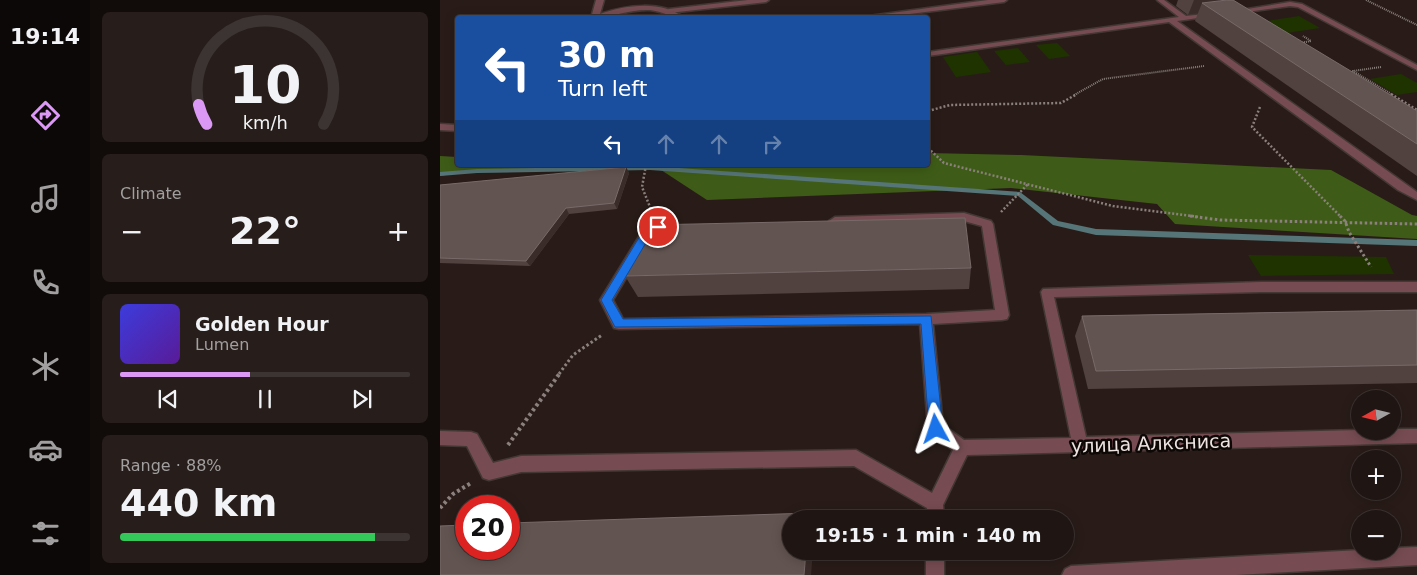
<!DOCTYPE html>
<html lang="en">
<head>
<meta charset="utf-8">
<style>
  body { margin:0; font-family:"DejaVu Sans",sans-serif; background:#271e1b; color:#f1f3f6; height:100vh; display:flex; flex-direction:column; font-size:19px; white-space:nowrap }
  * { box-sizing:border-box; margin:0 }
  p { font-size:16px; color:#a19f9f }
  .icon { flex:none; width:28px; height:28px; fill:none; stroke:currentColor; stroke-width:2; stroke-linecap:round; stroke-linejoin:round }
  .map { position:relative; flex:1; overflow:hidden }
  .panel { display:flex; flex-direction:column; gap:12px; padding:12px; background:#110c0a; width:350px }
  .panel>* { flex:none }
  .top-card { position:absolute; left:15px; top:15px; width:475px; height:152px; border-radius:5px; box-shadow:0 2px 12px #0003,0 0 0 1px #3c3432; background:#1a4fa0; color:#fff; overflow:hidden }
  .needle { width:32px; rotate:262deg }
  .buttons { position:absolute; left:911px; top:390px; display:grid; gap:10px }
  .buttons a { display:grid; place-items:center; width:50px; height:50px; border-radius:50%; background:#1f1512; box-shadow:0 2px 12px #0003,0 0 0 1px #3c3432; font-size:25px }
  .speed { position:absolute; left:15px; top:495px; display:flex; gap:10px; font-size:25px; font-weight:700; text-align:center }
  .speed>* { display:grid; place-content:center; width:65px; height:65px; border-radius:50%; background:#1f1512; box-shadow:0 2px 12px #0003,0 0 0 1px #3c3432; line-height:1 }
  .speed .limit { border:8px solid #d22; background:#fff; color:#111 }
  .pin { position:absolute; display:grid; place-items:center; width:42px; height:42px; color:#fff; margin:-21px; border:2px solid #fff; border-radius:50%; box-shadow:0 1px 5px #0007 }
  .me { position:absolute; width:55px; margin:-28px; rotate:355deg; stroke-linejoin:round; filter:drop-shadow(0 0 4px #0008) }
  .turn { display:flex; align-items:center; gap:18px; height:105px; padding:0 20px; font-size:22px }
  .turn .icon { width:65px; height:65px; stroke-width:2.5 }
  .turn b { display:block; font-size:35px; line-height:42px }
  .lanes { display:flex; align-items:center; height:48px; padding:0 20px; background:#0003; justify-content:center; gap:25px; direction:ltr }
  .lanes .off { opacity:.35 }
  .big { font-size:38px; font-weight:700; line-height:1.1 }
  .panel .tile { flex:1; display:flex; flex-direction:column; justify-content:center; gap:8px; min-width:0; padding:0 18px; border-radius:8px; background:#271e1b }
  .panel .dial { align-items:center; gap:0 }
  .dial svg { height:130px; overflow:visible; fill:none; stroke:#3c3432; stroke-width:7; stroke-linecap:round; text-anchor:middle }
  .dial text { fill:#f1f3f6; stroke:none }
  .song { display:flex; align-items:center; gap:15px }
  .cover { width:60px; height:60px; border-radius:8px; background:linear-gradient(135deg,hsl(240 70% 55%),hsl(270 70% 35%)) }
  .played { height:5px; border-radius:2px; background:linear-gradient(90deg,#db99f5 45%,#3c3432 45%) }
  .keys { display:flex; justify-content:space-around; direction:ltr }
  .heat { display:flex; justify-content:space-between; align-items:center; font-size:28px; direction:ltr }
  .charge { height:8px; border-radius:4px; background:linear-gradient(90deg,#34c759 88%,#3c3432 0) }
  .trip { position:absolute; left:342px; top:510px; width:292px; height:50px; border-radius:25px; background:#1f1512; box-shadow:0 2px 12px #0003,0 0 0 1px #3c3432; font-weight:700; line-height:50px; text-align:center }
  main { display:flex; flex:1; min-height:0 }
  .menu { display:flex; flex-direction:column; width:90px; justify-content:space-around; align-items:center; background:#0c0807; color:#a19f9f }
  .menu .icon { width:35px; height:35px }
  .menu .selected { color:#db99f5 }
  .menu b { font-size:22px; color:#f1f3f6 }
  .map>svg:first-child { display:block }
  .green { fill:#1e3300 }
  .forest { fill:#3e5c17 }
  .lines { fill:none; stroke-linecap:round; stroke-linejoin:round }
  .stream { fill:#567578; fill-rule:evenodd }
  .lane-casing { stroke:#443834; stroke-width:3 }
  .street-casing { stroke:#443834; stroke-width:3 }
  .path-far3 { stroke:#8b807d; stroke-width:2; stroke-dasharray:1 1; stroke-linecap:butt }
  .path-far2 { stroke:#8b807d; stroke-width:2.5; stroke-dasharray:2 2; stroke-linecap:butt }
  .path-far1 { stroke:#8b807d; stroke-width:3; stroke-dasharray:2.5 2.5; stroke-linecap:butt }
  .path { stroke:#8b807d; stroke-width:4; stroke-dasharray:3 3; stroke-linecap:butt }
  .lane { fill:#764c52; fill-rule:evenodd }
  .street { fill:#764c52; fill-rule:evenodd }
  .wall { fill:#514240 }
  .shaded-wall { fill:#3a2c29 }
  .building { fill:#625451; stroke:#776a68 }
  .route { fill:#1a73e8; stroke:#114b97 }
  .labels { text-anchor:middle; stroke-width:5; stroke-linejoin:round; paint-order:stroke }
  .near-street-label { font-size:19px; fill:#ede4e1; stroke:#0d0806 }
</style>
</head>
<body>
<main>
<nav class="menu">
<b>19:14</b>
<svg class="icon selected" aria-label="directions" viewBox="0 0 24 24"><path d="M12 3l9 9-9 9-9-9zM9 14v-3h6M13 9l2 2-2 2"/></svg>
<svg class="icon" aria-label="music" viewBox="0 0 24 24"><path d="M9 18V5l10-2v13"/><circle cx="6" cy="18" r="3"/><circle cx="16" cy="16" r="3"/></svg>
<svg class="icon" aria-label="phone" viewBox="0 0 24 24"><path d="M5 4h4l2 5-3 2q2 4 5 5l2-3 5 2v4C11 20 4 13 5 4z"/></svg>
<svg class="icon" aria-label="climate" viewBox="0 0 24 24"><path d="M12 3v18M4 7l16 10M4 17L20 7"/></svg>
<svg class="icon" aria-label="car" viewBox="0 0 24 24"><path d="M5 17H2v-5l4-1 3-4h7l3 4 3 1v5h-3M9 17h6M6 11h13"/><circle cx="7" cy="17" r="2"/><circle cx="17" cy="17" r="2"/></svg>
<svg class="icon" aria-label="filters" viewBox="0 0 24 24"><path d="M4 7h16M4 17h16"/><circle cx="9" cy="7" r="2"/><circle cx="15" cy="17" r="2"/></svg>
</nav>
<section class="panel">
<div class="tile dial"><svg viewBox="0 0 100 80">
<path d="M14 69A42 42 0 1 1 86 69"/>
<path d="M14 69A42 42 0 0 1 9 57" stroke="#db99f5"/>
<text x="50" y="56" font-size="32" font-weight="700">10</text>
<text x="50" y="72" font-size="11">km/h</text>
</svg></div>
<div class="tile"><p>Climate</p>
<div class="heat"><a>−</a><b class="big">22°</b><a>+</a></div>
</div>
<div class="tile">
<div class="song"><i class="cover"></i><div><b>Golden Hour</b><p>Lumen</p></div></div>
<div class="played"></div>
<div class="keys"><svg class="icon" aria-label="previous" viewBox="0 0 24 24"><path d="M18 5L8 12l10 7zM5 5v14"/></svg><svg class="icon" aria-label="pause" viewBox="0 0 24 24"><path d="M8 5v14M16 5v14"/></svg><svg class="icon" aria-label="next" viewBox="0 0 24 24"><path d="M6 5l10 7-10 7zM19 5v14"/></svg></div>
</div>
<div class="tile"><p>Range · 88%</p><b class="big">440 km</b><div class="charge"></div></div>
</section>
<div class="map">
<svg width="977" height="575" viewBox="0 0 977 575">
  <rect width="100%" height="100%" fill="#291c18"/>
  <g class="green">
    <polygon points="859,16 880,28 847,33 827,21"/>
    <polygon points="617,43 630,56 609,59 596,45"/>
    <polygon points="578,48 590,62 566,65 554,51"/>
    <polygon points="537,52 551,72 516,77 503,57"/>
    <polygon points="961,74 977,83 977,92 957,95 930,79"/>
    <polygon points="808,255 946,257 954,274 821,276"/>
  </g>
  <polygon class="forest" points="488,153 581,155 891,170 972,215 977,216 977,239 735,224 717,204 571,188 267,200 218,168 39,170 0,176 0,156 17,157 18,165 488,165"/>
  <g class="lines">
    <polygon class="stream" points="210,166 580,192 618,221 656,229 977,240 977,246 656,235 613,225 578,196 210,170 37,173 0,176 0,172 37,169"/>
    <defs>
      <g id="lane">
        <polygon points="308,0 329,0 326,2 229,13 226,11 229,9"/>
        <polygon points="548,0 567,0 564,2 438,18 414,18"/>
        <polygon points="717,0 724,0 746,16 774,13 774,15 772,16 737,21 977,192 977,200 958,190 729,22 488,56 488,52 739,17"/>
        <polygon points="850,2 862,4 977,65 977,70 858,7 850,6 792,14 789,12"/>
        <polygon points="0,124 18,125 18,131 0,130"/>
        <polygon points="524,213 551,221 553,224 569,315 567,319 562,320 493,324 503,425 524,440 631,438 601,292 603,289 821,282 977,282 977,292 821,292 614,297 646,437 920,430 952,431 952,429 977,429 977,443 527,455 503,505 504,519 486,519 487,508 414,466 81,472 49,480 43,478 27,446 0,445 0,431 31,432 37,434 53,463 81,456 416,450 492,493 513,450 491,434 488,429 480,324 179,329 174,328 160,300 200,235 210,229 216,233 208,241 173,300 183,319 486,314 555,310 542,226 524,221 395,225 389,221 395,217"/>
        <polygon points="977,547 977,565 796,575 622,575 625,569 631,566 920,550 952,551 952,548"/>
        <rect x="486" y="551" width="18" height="24"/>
      </g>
      <path id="street" d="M156 0H164L160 14C186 5 222 0 244 18 232 18 222 11 210 10 189 9 171 18 151 18Z"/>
    </defs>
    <use href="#lane" class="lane-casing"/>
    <use href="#street" class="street-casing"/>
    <g class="path-far3">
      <polyline points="926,0 977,25"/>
      <polyline points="860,43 871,41 863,36"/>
      <polyline points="941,67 913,71 953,95"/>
      <polyline points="634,95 663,79 764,66"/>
    </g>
    <g class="path-far2">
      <polyline points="951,94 977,110"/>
      <polyline points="820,107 812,127 901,217"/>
      <polyline points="488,111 510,105 621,103 637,94"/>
      <polyline points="488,148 504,163 673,206 759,217"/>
      <polyline points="206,165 202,187 214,217"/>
      <polyline points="561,212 588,184"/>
    </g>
    <g class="path-far1">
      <polyline points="750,216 780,220 977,224"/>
      <polyline points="900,216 905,221 909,232 931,267"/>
      <polyline points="119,374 133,355 162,335"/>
    </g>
    <g class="path">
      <polyline points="68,445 120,373"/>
      <polyline points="0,508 13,494 31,483"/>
    </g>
    <use href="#lane" class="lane"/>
    <use href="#street" class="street"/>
  </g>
  <g class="wall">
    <polygon points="738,0 779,0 778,1 977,111 977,176 755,21 758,13 748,15 736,6"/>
    <polygon points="186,167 189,173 177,209 129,214 90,266 0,263 0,185"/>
    <polygon points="531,268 529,289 198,297 185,276"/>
    <polygon points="977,310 977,383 648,389 635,336 642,316"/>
  </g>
  <g class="shaded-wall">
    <polygon points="754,0 779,0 775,10 762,3 758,13 748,15"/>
    <polygon points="186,167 189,173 177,209 174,203"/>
    <polygon points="126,208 129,214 90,266 86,261"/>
    <polygon points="370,513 373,519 370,519"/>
    <polygon points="366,551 373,551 371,575 364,575"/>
  </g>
  <g class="building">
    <polygon points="787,0 793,0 977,111 977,144 762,3"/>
    <polygon points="186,167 174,203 126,208 86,261 0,258 0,185"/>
    <polygon points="525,218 531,268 185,276 209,225"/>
    <polygon points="977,310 977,365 656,371 642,316"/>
    <polygon points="370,513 370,519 351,519 351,551 366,551 364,575 0,575 0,526 26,525 26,549 69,549 69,523"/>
  </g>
  <polygon class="route" points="218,223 223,227 207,241 172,300 183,319 491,316 503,429 501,433 496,435 491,433 489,429 481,324 175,327 161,300 200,236"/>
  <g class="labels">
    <g class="near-street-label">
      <text transform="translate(711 443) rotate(-2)" y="7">улица Алксниса</text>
    </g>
  </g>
</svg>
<div class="buttons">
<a><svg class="needle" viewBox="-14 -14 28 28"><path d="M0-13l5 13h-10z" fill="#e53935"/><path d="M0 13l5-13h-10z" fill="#a19f9f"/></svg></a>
<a>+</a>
<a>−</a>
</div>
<div class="speed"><div class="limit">20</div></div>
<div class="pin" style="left:218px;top:227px;background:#d93025"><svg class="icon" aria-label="arrive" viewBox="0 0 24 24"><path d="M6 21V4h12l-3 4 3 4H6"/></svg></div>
<svg class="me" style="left:496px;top:429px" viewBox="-20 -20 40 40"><path d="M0-17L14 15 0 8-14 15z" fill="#1a73e8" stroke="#fff" stroke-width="4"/></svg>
<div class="trip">19:15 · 1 min · 140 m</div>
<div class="top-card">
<div class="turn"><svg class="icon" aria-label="left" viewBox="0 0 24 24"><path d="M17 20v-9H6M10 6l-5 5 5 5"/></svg><div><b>30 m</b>Turn left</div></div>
<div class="lanes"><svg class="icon" aria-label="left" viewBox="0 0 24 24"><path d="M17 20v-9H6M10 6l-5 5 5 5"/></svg><svg class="icon off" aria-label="ahead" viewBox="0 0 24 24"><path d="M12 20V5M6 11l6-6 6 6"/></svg><svg class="icon off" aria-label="ahead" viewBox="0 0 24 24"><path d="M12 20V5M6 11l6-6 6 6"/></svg><svg class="icon off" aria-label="right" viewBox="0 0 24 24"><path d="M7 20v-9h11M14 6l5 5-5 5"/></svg></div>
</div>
</div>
</main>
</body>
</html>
